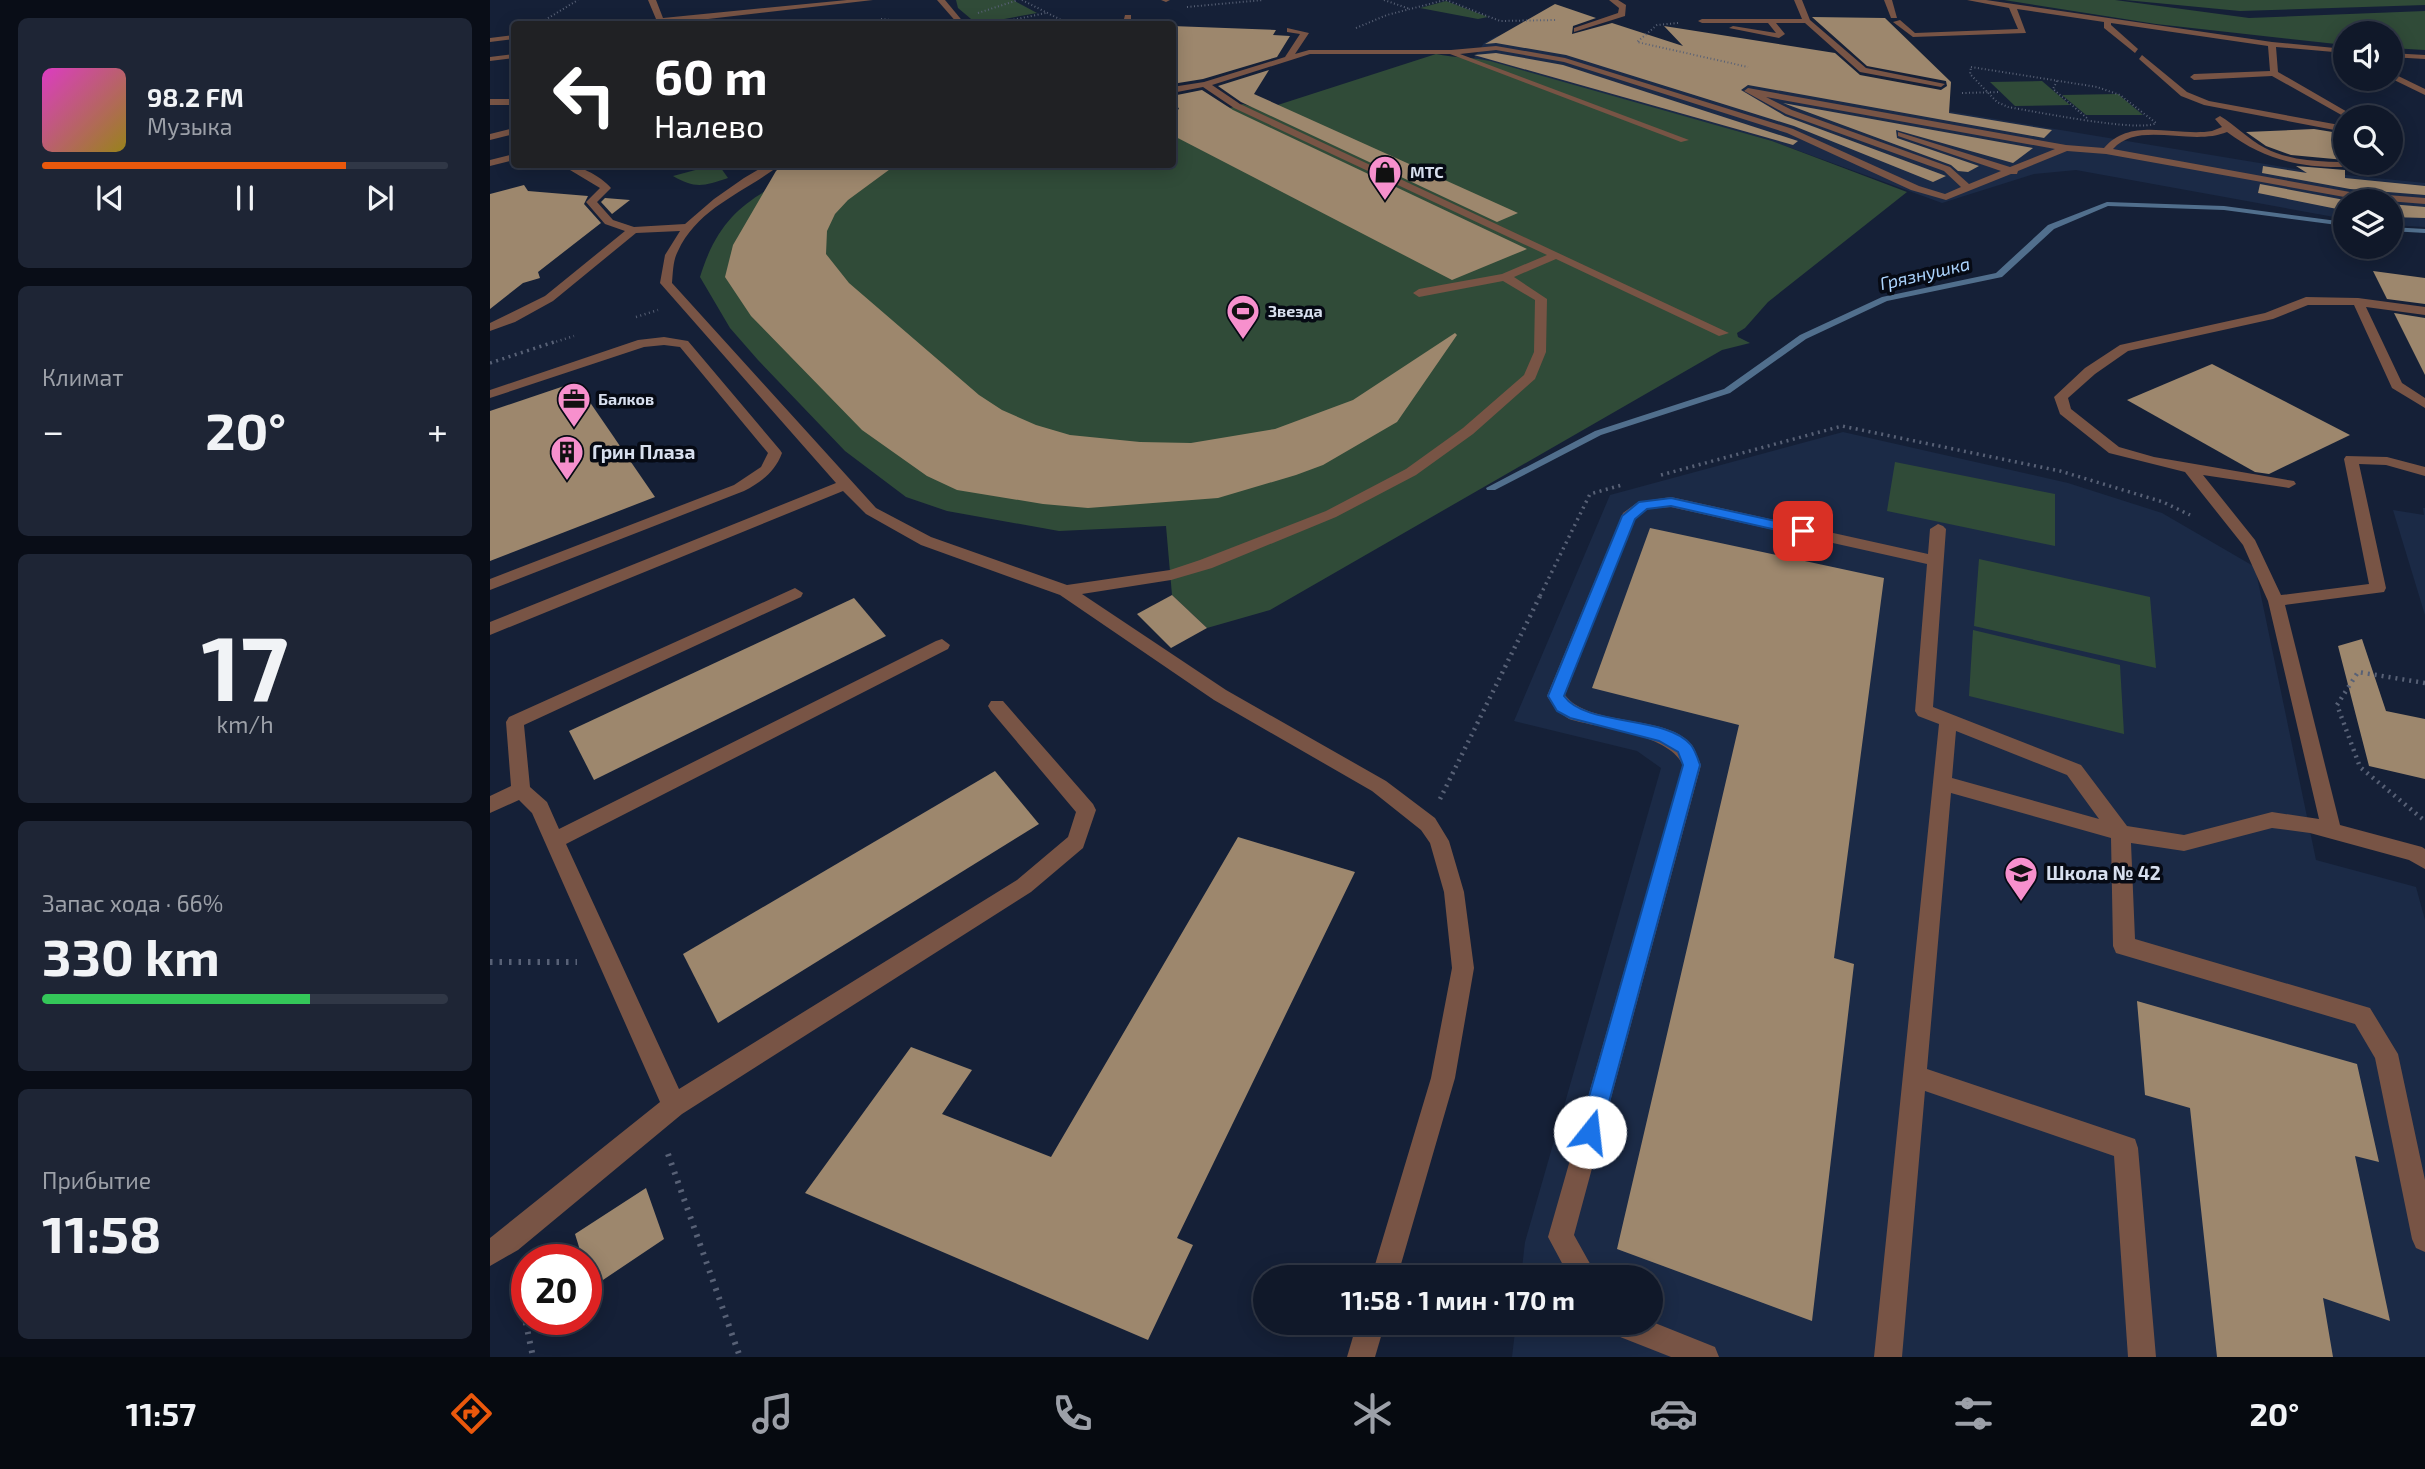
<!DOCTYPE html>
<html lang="ru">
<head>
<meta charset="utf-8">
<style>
  body { margin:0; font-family:"Exo 2",sans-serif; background:#1e2535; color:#f1f3f6; height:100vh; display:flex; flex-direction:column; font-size:26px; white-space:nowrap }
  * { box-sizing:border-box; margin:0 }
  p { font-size:23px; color:#9ca0a8 }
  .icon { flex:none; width:38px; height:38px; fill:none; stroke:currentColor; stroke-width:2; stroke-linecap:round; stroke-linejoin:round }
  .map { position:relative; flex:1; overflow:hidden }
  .drawer { display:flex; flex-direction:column; gap:18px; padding:18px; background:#090d17; width:490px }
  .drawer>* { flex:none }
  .hud { position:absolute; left:21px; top:21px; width:665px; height:147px; border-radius:7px; box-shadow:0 4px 18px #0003,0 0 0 2px #303746; background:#202124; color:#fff; overflow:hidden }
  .buttons { position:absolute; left:1843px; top:21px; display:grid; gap:14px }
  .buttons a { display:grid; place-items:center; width:70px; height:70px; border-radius:50%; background:#101829; box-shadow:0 4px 18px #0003,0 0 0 2px #303746; font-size:35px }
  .speed { position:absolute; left:21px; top:1244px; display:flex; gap:14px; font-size:35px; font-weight:700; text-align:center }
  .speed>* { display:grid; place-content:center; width:91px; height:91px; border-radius:50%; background:#101829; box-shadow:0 4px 18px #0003,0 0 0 2px #303746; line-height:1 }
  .speed .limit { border:10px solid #d22; background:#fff; color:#111 }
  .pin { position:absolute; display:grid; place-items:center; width:60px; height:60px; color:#fff; margin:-30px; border-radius:14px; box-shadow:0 4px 10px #0006 }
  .me { position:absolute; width:77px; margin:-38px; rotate:16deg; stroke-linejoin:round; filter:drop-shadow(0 0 5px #0008) }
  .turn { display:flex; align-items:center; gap:24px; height:147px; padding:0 28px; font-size:32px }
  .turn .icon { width:91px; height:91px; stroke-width:2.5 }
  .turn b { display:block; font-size:49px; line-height:60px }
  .big { font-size:52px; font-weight:700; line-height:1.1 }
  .drawer .tile { flex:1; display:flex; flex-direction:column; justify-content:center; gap:10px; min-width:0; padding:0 24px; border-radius:10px; background:#1e2535 }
  .drawer .dial { align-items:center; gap:0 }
  .dial b { font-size:91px; line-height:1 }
  .song { display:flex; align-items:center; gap:21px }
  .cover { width:84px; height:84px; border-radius:10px; background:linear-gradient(135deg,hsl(310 70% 55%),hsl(50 70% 35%)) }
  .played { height:7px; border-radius:4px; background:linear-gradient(90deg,#ea580c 75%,#303746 75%) }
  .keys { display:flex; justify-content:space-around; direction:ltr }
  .heat { display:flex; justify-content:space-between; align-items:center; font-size:38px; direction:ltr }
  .charge { height:10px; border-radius:5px; background:linear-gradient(90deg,#34c759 66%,#303746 0) }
  .trip { position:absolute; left:763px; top:1265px; width:410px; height:70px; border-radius:35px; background:#101829; box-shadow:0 4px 18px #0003,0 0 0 2px #303746; font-weight:700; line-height:70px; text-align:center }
  .dock { display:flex; height:112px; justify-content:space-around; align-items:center; background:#060a10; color:#9ca0a8 }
  .dock .icon { width:49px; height:49px }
  .dock .selected { color:#ea580c }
  .dock b { font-size:32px; color:#f1f3f6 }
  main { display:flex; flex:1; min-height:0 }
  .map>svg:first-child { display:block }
  .built { fill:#1b2a46 }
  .green { fill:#304b38 }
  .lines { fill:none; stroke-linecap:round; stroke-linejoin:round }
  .stream { fill:#516f8d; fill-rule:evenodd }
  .building { fill:#9d876d }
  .path-far4 { stroke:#586176; stroke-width:2; stroke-dasharray:1 2.5; stroke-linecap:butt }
  .path-far3 { stroke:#586176; stroke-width:2.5; stroke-dasharray:1 3.5; stroke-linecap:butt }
  .path-far2 { stroke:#586176; stroke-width:3.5; stroke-dasharray:2 4.5; stroke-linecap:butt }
  .path-far1 { stroke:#586176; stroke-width:4.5; stroke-dasharray:2 5; stroke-linecap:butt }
  .path { stroke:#586176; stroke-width:6; stroke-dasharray:2.5 7; stroke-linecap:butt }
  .minor { fill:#785445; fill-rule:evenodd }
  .route { fill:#1a73e8; stroke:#114b97; stroke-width:2 }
  .labels { text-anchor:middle; stroke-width:7; stroke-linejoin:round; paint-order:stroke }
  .far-poi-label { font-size:16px; font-weight:bold; fill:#d7dfee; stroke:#060a14; text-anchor:start }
  .far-water-label { font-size:18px; font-style:italic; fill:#acd4fd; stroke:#060a14 }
  .poi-label { font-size:19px; font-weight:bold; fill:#d7dfee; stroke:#060a14; text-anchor:start }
</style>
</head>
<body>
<main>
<section class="drawer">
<div class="tile">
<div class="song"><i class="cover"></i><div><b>98.2 FM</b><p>Музыка</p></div></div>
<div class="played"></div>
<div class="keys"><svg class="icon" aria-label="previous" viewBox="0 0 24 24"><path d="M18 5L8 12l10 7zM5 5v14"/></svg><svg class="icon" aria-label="pause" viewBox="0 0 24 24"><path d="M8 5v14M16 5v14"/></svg><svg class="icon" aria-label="next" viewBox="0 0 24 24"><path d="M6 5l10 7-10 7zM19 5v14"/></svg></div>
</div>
<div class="tile"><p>Климат</p>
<div class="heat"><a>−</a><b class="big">20°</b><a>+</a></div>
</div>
<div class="tile dial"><b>17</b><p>km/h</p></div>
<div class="tile"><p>Запас хода · 66%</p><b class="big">330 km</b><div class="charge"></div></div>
<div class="tile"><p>Прибытие</p><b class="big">11:58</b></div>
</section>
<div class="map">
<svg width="1935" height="1357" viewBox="0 0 1935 1357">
  <rect width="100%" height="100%" fill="#152037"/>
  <g class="built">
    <polygon points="1007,36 1817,171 1935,183 1935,227 1901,225 1900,201 1855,201 1855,219 1586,170 1544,174 1452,203 1282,141 984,58 994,43"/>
    <polygon points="1353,432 1578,483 1672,513 1765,567 1826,860 1926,887 1935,920 1935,1357 1022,1357 1026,1323 1160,1323 1160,1278 1031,1277 1035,1242 1171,768 1147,751 1024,721 1120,495"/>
    <polygon points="1933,508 1935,508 1935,615 1903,510 1934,515"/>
  </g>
  <g class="green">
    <polygon points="466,0 523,0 547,13 487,24 468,8"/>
    <polygon points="1514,0 1625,0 1759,18 1935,11 1935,50 1901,48 1900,33 1855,33 1855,45 1666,24"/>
    <polygon points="1635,0 1935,0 1935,5 1750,11"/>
    <polygon points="956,1 998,17 988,19 930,8"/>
    <path d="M946 54C965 58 982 57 1000 61L1282 141 1417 192 1278 302 1255 328 1247 333 1248 337 1260 343 1232 350 780 610 717 628 682 595 676 526 569 531 457 511 416 497 355 451 268 360 240 328 210 277C231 209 264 197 322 165L682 164 683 116 728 102 740 108 753 104 772 110Z"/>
    <polygon points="1552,81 1580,105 1525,106 1500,82"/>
    <polygon points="1628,94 1653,115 1596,115 1572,95"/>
    <path d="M228 164 238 178C214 186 205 189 183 176Z"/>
    <polygon points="1405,462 1565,494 1565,546 1397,511"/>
    <polygon points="1489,559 1660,597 1666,668 1484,626"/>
    <polygon points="1483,630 1630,665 1634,734 1479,696"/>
  </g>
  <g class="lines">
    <g class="stream">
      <polygon points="1617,202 1734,206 1855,222 1855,226 1734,210 1618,206 1564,229 1512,277 1397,301 1316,339 1240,393 1111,435 1005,490 997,490 996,488 1105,431 1234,389 1310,335 1392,297 1506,273 1558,225"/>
      <polygon points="1900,227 1935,229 1935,233 1900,231"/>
    </g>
  </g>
  <g class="building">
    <polygon points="1065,4 1106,18 1083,26 1082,34 1122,23 1193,46 1174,26 1345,53 1370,75 1451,90 1457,86 1456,81 1377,66 1322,17 1395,18 1461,82 1459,113 1562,130 1554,138 1258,85 1251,90 1295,116 1456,176 1443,182 1304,126 1076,55 1006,43 995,44"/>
    <polygon points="682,26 786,30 783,35 800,36 787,57 713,79 682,84"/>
    <polygon points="1006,53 1073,65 1308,141 1303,145 984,55"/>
    <polygon points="779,70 764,94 1028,213 1007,222 751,102 728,86"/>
    <polygon points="712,90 743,110 1037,249 962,280 682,135 682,113 689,109 682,96"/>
    <polygon points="1293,103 1543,148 1523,163 1406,130 1407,138 1489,166 1478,172 1468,171 1461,165"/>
    <polygon points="1824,129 1855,134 1855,160 1801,155 1776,146 1756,132"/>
    <polygon points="293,164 407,164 358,200 345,214 337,231 336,254 359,283 489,395 512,410 546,425 580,435 650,442 701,443 785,429 863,400 965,333 967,335 907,422 833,465 806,475 728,498 598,508 553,504 467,490 437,476 372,430 261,316 235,277 243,245 286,171"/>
    <polygon points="1773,166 1817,173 1806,166 1855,170 1855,178 1935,186 1935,195 1860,189 1772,173"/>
    <polygon points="1770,184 1860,201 1868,201 1855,201 1855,214 1852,210 1768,193"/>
    <polygon points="34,185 38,191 98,196 94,204 111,223 48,272 50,278 33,283 0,309 0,194"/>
    <polygon points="115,198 140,200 122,214 111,202"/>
    <polygon points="1900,204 1935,207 1935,218 1900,217"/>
    <polygon points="1883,271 1935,278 1935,304 1897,299"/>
    <polygon points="1904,313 1935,318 1935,375"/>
    <polygon points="1722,364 1860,435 1779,474 1765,472 1637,400"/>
    <polygon points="86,382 165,497 0,561 0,411"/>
    <polygon points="1160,528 1394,578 1344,958 1364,964 1322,1321 1127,1249 1249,725 1102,688"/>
    <polygon points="682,595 717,628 681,648 647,614"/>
    <polygon points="364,598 396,636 104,780 79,731"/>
    <polygon points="1872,639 1896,711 1935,719 1935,779 1879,766 1848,646"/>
    <polygon points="505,771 549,824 228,1023 193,954"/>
    <polygon points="748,837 865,872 687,1238 703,1245 658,1340 315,1193 421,1047 482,1070 452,1114 561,1157"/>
    <polygon points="1647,1001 1867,1064 1889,1162 1865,1156 1900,1321 1833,1298 1843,1357 1727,1357 1700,1108 1655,1095"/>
    <polygon points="156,1188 174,1239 101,1288 96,1260 93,1260 85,1234"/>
  </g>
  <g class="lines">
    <g class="path-far4">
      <polyline points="532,0 579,24"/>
      <polyline points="894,0 920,9"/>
      <polyline points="956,0 1010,21 1066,20"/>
      <polyline points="697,7 773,0"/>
      <polyline points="488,13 528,0"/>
      <polyline points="391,19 442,24"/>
      <polyline points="55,20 88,0"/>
      <polyline points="1188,23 1167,25 1147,42 1258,67"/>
      <polyline points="503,24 556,13"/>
      <polyline points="866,28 897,15 955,0"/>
      <path d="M1481 67 1607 87 1630 95 1666 123C1651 133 1542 111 1518 107L1507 102 1480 74Z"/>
      <polyline points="1567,81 1563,89 1598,119"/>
      <polyline points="1472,93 1510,92"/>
    </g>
    <g class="path-far3">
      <polyline points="146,317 168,310"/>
      <polyline points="62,343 84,336"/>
    </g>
    <g class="path-far2">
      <polyline points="0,363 67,341"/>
      <polyline points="1171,475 1352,426 1570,471 1673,502 1700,515"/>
      <polyline points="1050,596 1100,494 1132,485"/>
    </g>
    <g class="path-far1">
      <polyline points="1935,683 1868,672 1847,705 1870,767 1935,821"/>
      <polyline points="950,799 1051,594"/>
    </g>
    <g class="path">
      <polyline points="0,962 87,962"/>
      <polyline points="178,1154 250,1357"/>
      <polyline points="26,1276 43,1357"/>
    </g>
    <g class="minor">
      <polygon points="158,0 166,0 173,18 357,0 383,0 175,24 137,24 140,22 166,19"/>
      <polygon points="447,0 455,0 475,24 468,24"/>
      <polygon points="671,0 680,0 676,2"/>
      <polygon points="1119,0 1128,0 1136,5 1135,16 1084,32 1084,28 1128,13 1129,8"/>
      <polygon points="1304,0 1312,0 1320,20 1376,68 1455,84 1451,87 1370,72 1315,23 1286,23 1295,34 1289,38 1239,28 1243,26 1286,33 1278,23 1212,23 1208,21 1212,19 1312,19"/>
      <polygon points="1394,0 1402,0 1407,18 1401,18"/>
      <polygon points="1477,0 1496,0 1782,42 1855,49 1855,53 1786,47 1788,72 1866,117 1855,117 1782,76 1704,80 1700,77 1704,74 1780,71 1778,46 1621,23 1621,25 1648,49 1645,53 1614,28 1614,22 1527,9 1536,33 1423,37 1403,22 1410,20 1425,33 1528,29 1519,8"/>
      <polygon points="635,15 641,15 641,23 618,24 634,19"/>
      <path d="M797 28 819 33 805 54 819 50H961L1006 46 1075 58 1303 129 1429 186 1455 194 1471 187 1454 171 1296 114 1254 91 1258 88 1576 145 1614 148C1641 116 1685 137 1722 131L1732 127 1725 119 1730 116C1745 125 1758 139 1775 148 1808 165 1847 161 1881 163 1874 168 1864 166 1855 167 1810 168 1773 159 1737 132 1701 147 1649 120 1623 149L1860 192 1935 198V204L1860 198 1616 154 1577 151 1528 171 1527 174H1521L1456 200 1421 190 1297 133 1074 62 1006 50 970 54 1199 140 1191 142 960 54H820L722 85 750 104 1239 333 1229 336 1066 259 1024 277 1057 299 1056 352 1045 379 983 434 926 475 846 517 722 568 681 580 592 594 736 690 896 781 945 818 959 841 974 892 984 968 965 1078 907 1278H881L941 1078 962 968 954 892 940 843 931 830 882 791 724 700 570 595 431 545 376 514 353 491 0 635V622L346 483 170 283 175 255 190 231 146 233 63 301 25 322 0 331V323L55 296 135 231 115 224 96 202 110 188 70 164C87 164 110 175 121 188L107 202 123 220 144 227 195 224 224 199 254 178 278 164H291C256 192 208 207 188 251 183 260 183 272 182 283L386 508 441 537 577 585 680 570 710 560 836 511 916 469 973 428 1034 375 1044 352 1045 300 1013 281 929 297 923 293 929 289 1012 274 1057 255 744 108 713 87 682 93V87L714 82 795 57 810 34 797 32ZM1276 97 1565 149 1520 167 1408 132V136L1511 171 1479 184 1460 167 1302 110Z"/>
      <polygon points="24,35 24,39 0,42 0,38"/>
      <polygon points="1900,53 1935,55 1935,59 1900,57"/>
      <polygon points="24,54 24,58 0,61 0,57"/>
      <polygon points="1652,55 1697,92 1719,101 1855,126 1855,132 1714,105 1691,96 1649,59"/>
      <polygon points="1900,72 1935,89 1935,95 1900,78"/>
      <rect x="0" y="99" width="24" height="6"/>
      <polygon points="682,101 686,108 682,111"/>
      <polygon points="24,128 24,134 0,140 0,134"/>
      <polygon points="24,154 24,160 0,166 0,160"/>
      <path d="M1816 297 1868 298 1935 307V315L1876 307 1912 383 1935 398V408L1902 388 1864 305H1818L1783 319 1638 351 1605 374 1578 398 1581 409 1629 447 1664 457 1804 481 1806 484 1799 488 1713 475 1765 540 1791 595 1879 584 1854 459 1856 456 1897 457 1935 467V476L1896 465 1869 464 1896 588 1894 592 1795 605 1850 825 1932 847 1935 849V869L1919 860 1820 833 1782 828 1694 851 1641 843 1645 939 1880 1008 1908 1054 1935 1180V1252L1926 1248 1922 1239 1885 1058 1865 1024 1626 953 1623 946 1621 838 1461 793 1437 1069 1645 1139 1648 1148 1666 1357H1638L1624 1156 1435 1091 1412 1357H1384L1449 724 1428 716 1425 711 1437 564 1181 507 1157 509 1145 518 1075 695C1098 727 1178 714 1202 745 1206 751 1208 759 1211 765L1084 1235 1108 1278H1080L1058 1237 1193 765C1178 733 1111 729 1079 719L1067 711 1057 696 1133 513 1148 502 1181 497 1438 554 1440 529 1448 524 1453 526 1456 529 1443 707 1591 765 1637 826 1694 835 1782 812 1829 819 1778 601 1753 545 1695 472 1619 453 1570 414 1564 397 1595 368 1630 345 1775 313ZM1466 731 1577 775 1609 819 1462 778Z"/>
      <path d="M174 337 198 341 290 450 292 453C285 472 271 482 254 491L0 590V579L244 485 271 467 278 453 190 347 174 345 154 347 0 398V390L148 340Z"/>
      <polygon points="305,588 313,593 311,597 34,725 40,787 57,802 69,829 446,641 452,639 460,645 458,649 76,844 189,1089 527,880 578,837 586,812 501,711 498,706 501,701 513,701 603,804 606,810 593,848 541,892 192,1114 28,1250 0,1266 0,1238 170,1102 42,813 29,800 0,813 0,796 21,786 16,722 19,717"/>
      <polygon points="1160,1321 1225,1347 1229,1357 1181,1357 1120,1333 1116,1323"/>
      <polygon points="867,1323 895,1323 885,1357 857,1357"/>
    </g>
  </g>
  <path class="route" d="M1181 498 1313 527 1320 531 1313 536 1181 506 1157 509 1145 519 1074 696C1096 727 1177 715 1201 745 1205 750 1208 759 1210 765L1111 1132 1108 1140 1100 1143 1092 1140 1089 1132 1193 765 1188 752 1169 741 1080 718 1067 711 1058 696 1132 516 1149 502Z"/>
  <defs>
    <symbol id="shop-pin" viewBox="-11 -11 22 30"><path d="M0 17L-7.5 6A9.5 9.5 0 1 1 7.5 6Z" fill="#f790cd" stroke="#060a14"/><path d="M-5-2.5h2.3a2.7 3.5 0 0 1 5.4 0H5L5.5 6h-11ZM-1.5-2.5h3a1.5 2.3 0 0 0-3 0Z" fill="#111"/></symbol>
    <symbol id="stadium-pin" viewBox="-11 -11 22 30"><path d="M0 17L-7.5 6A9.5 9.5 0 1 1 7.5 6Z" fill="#f790cd" stroke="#060a14"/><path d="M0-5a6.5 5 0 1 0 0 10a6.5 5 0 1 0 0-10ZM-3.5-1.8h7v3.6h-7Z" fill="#111"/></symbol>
    <symbol id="office-pin" viewBox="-11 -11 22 30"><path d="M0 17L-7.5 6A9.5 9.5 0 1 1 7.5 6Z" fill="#f790cd" stroke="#060a14"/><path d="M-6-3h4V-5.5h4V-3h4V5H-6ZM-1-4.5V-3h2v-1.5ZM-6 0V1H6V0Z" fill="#111"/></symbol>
    <symbol id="building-pin" viewBox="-11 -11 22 30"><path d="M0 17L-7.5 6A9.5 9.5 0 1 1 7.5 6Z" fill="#f790cd" stroke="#060a14"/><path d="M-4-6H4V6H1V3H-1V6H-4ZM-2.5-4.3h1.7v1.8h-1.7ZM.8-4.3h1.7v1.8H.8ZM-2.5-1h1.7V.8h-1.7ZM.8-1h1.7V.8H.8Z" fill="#111"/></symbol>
    <symbol id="school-pin" viewBox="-11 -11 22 30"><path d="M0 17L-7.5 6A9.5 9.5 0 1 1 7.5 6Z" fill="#f790cd" stroke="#060a14"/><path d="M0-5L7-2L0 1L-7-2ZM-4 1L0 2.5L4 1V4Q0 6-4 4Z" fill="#111"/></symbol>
  </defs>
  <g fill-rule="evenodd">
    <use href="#shop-pin" x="876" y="153" width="38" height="52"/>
    <use href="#stadium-pin" x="734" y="292" width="38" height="52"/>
    <use href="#office-pin" x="65" y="380" width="38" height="52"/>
    <use href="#building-pin" x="58" y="433" width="38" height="52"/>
    <use href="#school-pin" x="1512" y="854" width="38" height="52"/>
  </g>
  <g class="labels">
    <g class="far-poi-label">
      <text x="920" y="178">МТС</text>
      <text x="778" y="317">Звезда</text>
      <text x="108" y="405">Балков</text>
    </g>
    <g class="far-water-label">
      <text transform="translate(1435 274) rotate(-13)" y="6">Грязнушка</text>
    </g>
    <g class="poi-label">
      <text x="102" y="459">Грин Плаза</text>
      <text x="1556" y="880">Школа № 42</text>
    </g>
  </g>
</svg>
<div class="buttons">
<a><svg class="icon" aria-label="sound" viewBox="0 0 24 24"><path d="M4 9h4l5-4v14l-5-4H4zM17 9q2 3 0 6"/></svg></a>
<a><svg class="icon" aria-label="search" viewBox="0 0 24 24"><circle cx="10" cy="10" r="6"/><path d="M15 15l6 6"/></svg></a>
<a><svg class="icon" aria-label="layers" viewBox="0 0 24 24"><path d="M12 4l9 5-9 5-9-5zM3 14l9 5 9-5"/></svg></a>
</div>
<div class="speed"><div class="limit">20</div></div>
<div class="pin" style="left:1313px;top:531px;background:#d93025"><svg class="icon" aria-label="arrive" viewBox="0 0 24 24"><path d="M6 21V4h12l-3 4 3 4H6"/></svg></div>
<svg class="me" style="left:1100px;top:1132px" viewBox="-20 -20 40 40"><circle r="19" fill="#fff"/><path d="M0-13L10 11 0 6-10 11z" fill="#1a73e8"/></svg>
<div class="trip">11:58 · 1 мин · 170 m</div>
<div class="hud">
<div class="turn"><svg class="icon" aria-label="left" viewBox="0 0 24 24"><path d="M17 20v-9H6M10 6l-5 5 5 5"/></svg><div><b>60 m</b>Налево</div></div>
</div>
</div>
</main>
<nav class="dock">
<b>11:57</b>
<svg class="icon selected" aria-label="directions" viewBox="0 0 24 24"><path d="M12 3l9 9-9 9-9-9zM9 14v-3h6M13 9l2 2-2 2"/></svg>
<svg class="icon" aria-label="music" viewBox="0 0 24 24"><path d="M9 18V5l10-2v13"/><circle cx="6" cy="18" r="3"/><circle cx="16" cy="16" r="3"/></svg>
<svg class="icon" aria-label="phone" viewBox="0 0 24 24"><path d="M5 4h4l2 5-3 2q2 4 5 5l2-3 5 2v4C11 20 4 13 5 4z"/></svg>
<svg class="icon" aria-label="climate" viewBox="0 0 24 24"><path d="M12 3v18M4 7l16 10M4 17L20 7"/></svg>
<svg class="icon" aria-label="car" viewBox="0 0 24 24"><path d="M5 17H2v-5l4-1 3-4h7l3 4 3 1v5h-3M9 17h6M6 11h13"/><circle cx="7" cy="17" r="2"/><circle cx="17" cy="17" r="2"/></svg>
<svg class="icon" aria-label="filters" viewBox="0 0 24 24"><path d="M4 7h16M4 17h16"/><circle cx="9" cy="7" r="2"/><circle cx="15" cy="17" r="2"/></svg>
<b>20°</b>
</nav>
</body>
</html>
